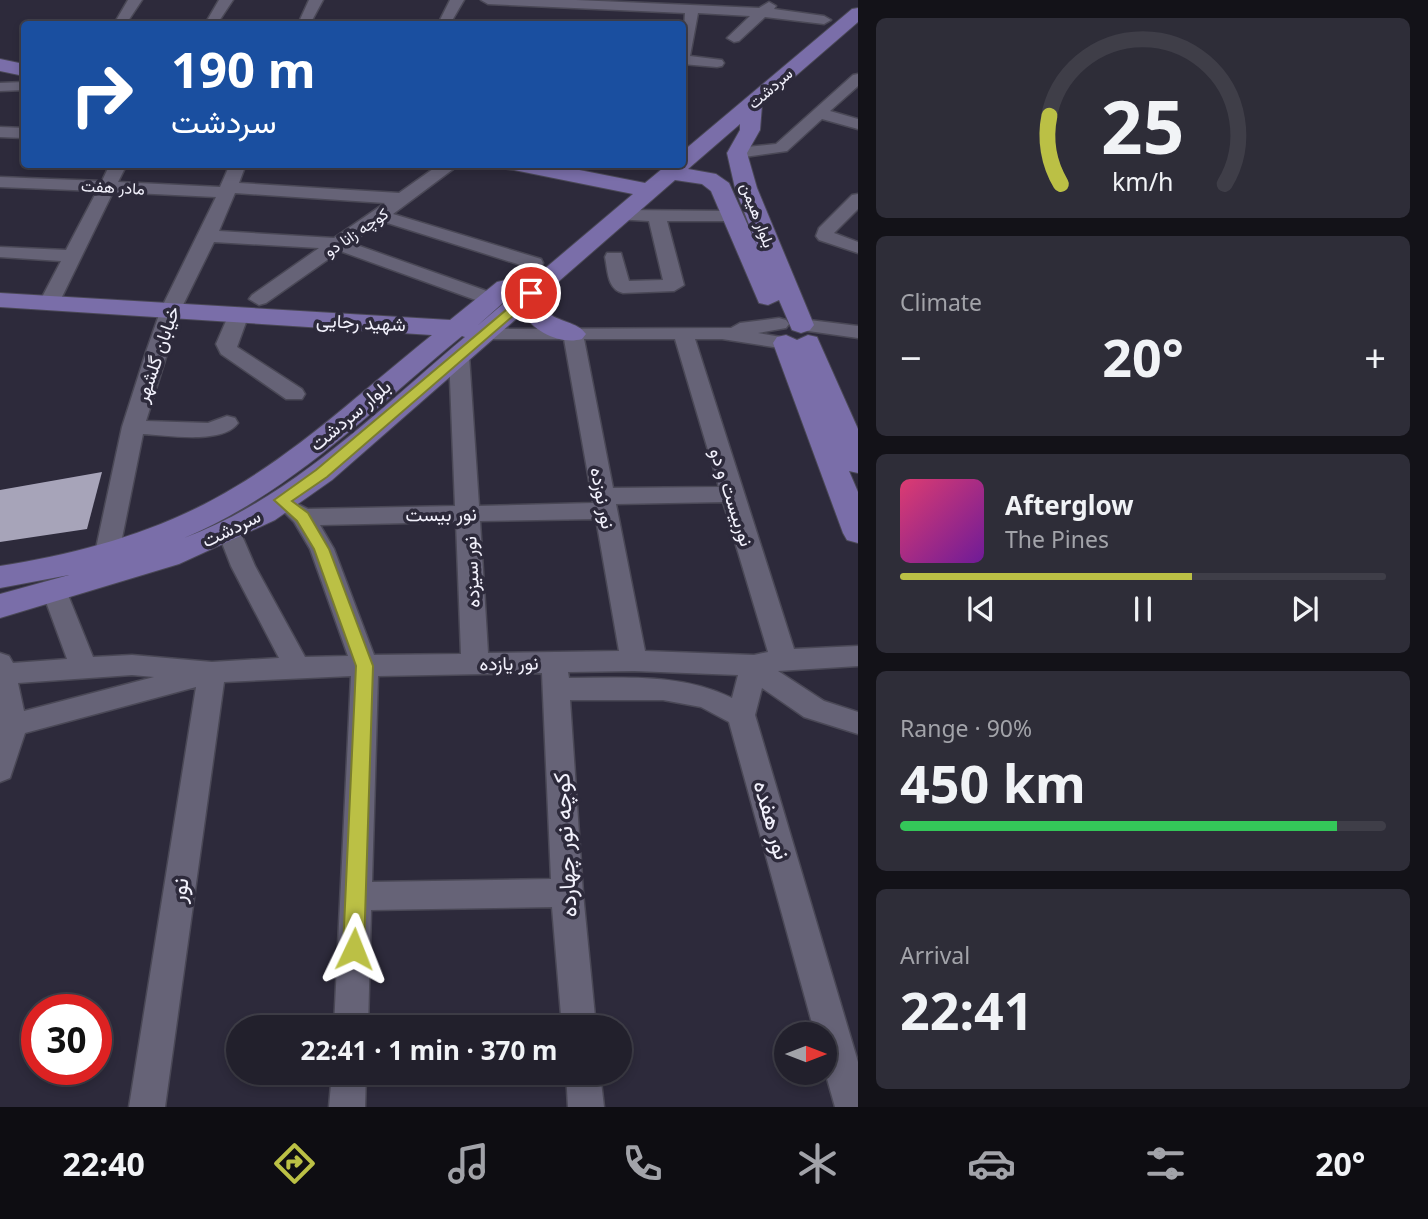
<!DOCTYPE html>
<html lang="en">
<head>
<meta charset="utf-8">
<style>
  body { margin:0; font-family:"Noto Sans",Vazirmatn,sans-serif; background:#2e2d38; color:#f1f3f6; height:100vh; display:flex; flex-direction:column; font-size:26px; white-space:nowrap }
  * { box-sizing:border-box; margin:0 }
  p { font-size:23px; color:#a2a3a9 }
  .icon { flex:none; width:38px; height:38px; fill:none; stroke:currentColor; stroke-width:2; stroke-linecap:round; stroke-linejoin:round }
  .map { position:relative; flex:1; overflow:hidden }
  .sheet { display:flex; flex-direction:column; gap:18px; padding:18px; background:#131218; width:570px }
  .sheet>* { flex:none }
  .hud { position:absolute; left:21px; top:21px; width:665px; height:147px; border-radius:7px; box-shadow:0 4px 10px #0003,0 0 0 2px #3f3e48; background:#1a4fa0; color:#fff; overflow:hidden }
  .needle { width:46px; rotate:90deg }
  .tools { position:absolute; left:774px; top:1022px; display:grid; gap:14px }
  .tools a { display:grid; place-items:center; width:63px; height:63px; border-radius:50%; background:#22202c; box-shadow:0 4px 10px #0003,0 0 0 2px #3f3e48; font-size:35px }
  .speed { position:absolute; left:21px; top:994px; display:flex; gap:14px; font-size:35px; font-weight:700; text-align:center }
  .speed>* { display:grid; place-content:center; width:91px; height:91px; border-radius:50%; background:#22202c; box-shadow:0 4px 10px #0003,0 0 0 2px #3f3e48; line-height:1 }
  .speed .limit { border:10px solid #d22; background:#fff; color:#111 }
  .pin { position:absolute; display:grid; place-items:center; width:60px; height:60px; color:#fff; margin:-30px; border:4px solid #fff; border-radius:50%; box-shadow:0 2px 7px #0007 }
  .me { position:absolute; width:77px; margin:-38px; rotate:2deg; stroke-linejoin:round; filter:drop-shadow(0 0 5px #0008) }
  .turn { display:flex; align-items:center; gap:24px; height:147px; padding:0 35px; font-size:32px }
  .turn .icon { width:91px; height:91px; stroke-width:2.5 }
  .turn b { display:block; font-size:49px; line-height:60px }
  .big { font-size:52px; font-weight:700; line-height:1.1 }
  .sheet .widget { flex:1; display:flex; flex-direction:column; justify-content:center; gap:10px; min-width:0; padding:0 24px; border-radius:10px; background:#2e2d38 }
  .sheet .dial { align-items:center; gap:0 }
  .dial svg { height:182px; overflow:visible; fill:none; stroke:#3f3e48; stroke-width:7; stroke-linecap:round; text-anchor:middle }
  .dial text { fill:#f1f3f6; stroke:none }
  .song { display:flex; align-items:center; gap:21px }
  .cover { width:84px; height:84px; border-radius:10px; background:linear-gradient(135deg,hsl(340 70% 55%),hsl(280 70% 35%)) }
  .played { height:7px; border-radius:4px; background:linear-gradient(90deg,#bbc045 60%,#3f3e48 60%) }
  .keys { display:flex; justify-content:space-around; direction:ltr }
  .heat { display:flex; justify-content:space-between; align-items:center; font-size:38px; direction:ltr }
  .charge { height:10px; border-radius:5px; background:linear-gradient(90deg,#34c759 90%,#3f3e48 0) }
  .trip { position:absolute; left:226px; top:1015px; width:406px; height:70px; border-radius:35px; background:#22202c; box-shadow:0 4px 10px #0003,0 0 0 2px #3f3e48; font-weight:700; line-height:70px; text-align:center }
  .tab-bar { display:flex; height:112px; justify-content:space-around; align-items:center; background:#0e0d12; color:#a2a3a9 }
  .tab-bar .icon { width:49px; height:49px }
  .tab-bar .current { color:#bbc045 }
  .tab-bar b { font-size:32px; color:#f1f3f6 }
  main { display:flex; flex:1; min-height:0 }
  .map>svg:first-child { display:block }
  .building { fill:#a7a4b9 }
  .lines { fill:none; stroke-linecap:round; stroke-linejoin:round }
  .minor-casing { stroke:#4a4856; stroke-width:3 }
  .major-casing { stroke:#4a4856; stroke-width:2 }
  .minor { fill:#666377; fill-rule:evenodd }
  .major { fill:#7a6ea9; fill-rule:evenodd }
  .route { fill:#bbc045; stroke:#7a7d2d; stroke-width:2 }
  .labels { text-anchor:middle; stroke-width:7; stroke-linejoin:round; paint-order:stroke }
  .far-street-label { font-size:16px; fill:#f2f1fc; stroke:#2d2a3b }
  .street-label { font-size:19px; fill:#f2f1fc; stroke:#2d2a3b }
  .near-street-label { font-size:23px; fill:#f2f1fc; stroke:#2d2a3b }
</style>
</head>
<body>
<main>
<div class="map">
<svg width="858" height="1107" viewBox="0 0 858 1107">
  <rect width="100%" height="100%" fill="#2d2a3b"/>
  <polygon class="building" points="102,472 87,529 0,542 0,490"/>
  <g class="lines">
    <defs>
      <g id="minor">
        <polygon points="128,0 142,0 126,24 114,24"/>
        <polygon points="219,0 233,0 217,24 205,24"/>
        <polygon points="309,0 323,0 310,24 298,24"/>
        <polygon points="450,0 464,0 450,24 438,24"/>
        <polygon points="481,0 576,0 759,8 769,2 776,6 774,9 824,16 831,20 824,24 765,17 739,41 734,42 727,38 750,16 698,13 690,56 722,60 724,63 722,66 717,67 682,64 685,13 488,4"/>
        <polygon points="858,74 858,86 830,111 858,119 858,129 822,119 787,151 737,158 729,153 737,148 776,144 853,75"/>
        <polygon points="24,82 24,90 0,91 0,83"/>
        <polygon points="0,127 24,128 24,138 0,137"/>
        <path d="M110 164H127L118 182 220 187 230 164H246L239 183 399 193 440 164H460L393 214 541 259 543 263 541 267H527L381 221 351 243 498 295 501 299 491 305 484 303 340 251 266 303 259 305 249 299 252 295 319 248 214 242 181 309 146 421 208 423 227 416 235 418 238 423C223 445 166 435 143 434L119 553 116 559 107 562 98 559 95 553 122 427 146 352 161 309 216 197 113 192 59 303 49 309 39 303 61 261 0 257V247L66 250 97 191 0 187V177L102 181ZM235 193 385 203 334 238 219 231Z"/>
        <polygon points="858,194 858,209 834,233 858,242 858,253 819,240 816,236 819,228 852,195"/>
        <path d="M622 210 732 211 741 216 732 221H667L684 285 674 291 623 293C607 289 608 271 605 257L607 253H621L629 281 663 280 649 221 616 219 613 215 616 211Z"/>
        <polygon points="239,308 249,314 237,347 302,389 305,394 302,399 286,399 221,354 216,344 229,314"/>
        <path d="M779 318 786 320 789 324 786 328 758 333 793 339 796 343 793 347 786 349 722 339H695L794 649 858 646V666L778 671 824 701 858 712V734L804 717 762 688 755 715 858 1062V1107H835L824 1068V1034H815L729 722 701 707 663 700H570L583 893 596 1027H562L552 907 371 910 368 1027H334L351 676 224 682 165 1107H129L196 687 25 733 10 778 0 782V653L9 656 13 663 67 659 42 591 46 585 55 582 64 585 93 657 132 655 212 662 279 658 231 566 217 530 221 524 229 522 237 524 255 566 305 657 348 656 310 549 294 522 282 510 286 504 294 502 308 509 455 506 449 355 452 351H466L469 355 479 506 593 503 564 339H485L478 337 475 333 478 329 731 328 740 323ZM584 339H675L719 487 613 488ZM723 502 768 652 754 655 645 651 616 504ZM596 519 619 651 488 653 480 521ZM456 522 461 654 374 655 334 549 320 525ZM634 671 738 675 732 698C681 673 624 678 569 678L568 672ZM542 673 551 879 372 882 378 676ZM132 675 154 677 24 711 18 683Z"/>
        <polygon points="801,319 858,326 858,338 794,329 791,325 794,321"/>
        <polygon points="332,1073 366,1073 365,1107 329,1107"/>
        <polygon points="566,1073 600,1073 604,1107 568,1107"/>
      </g>
      <g id="major">
        <path d="M858 8V22L762 105 760 130 747 153 757 188 814 325 810 330 801 333 792 330 779 300 768 305 759 303 711 191 702 184 675 180 543 295 547 312C558 322 578 322 586 334L582 339C561 345 534 332 523 313L332 480 275 520 179 564 0 618V594L69 575 0 588V566C82 553 163 531 235 487 306 445 368 386 432 335L0 307V293L450 320 497 282 506 280 515 282 518 287 515 292 477 326 633 194 514 170 506 169 504 164H549L645 183 668 164H682V152L852 9ZM740 124V130L727 153 735 188 758 248 729 183 716 174 688 169ZM462 336 465 337C377 411 293 497 184 538 291 493 373 409 462 336Z"/>
        <polygon points="0,59 24,64 24,76 0,71"/>
        <polygon points="786,335 797,340 808,335 817,337 858,429 858,473 849,471 858,492 858,543 847,540 843,533 773,343 777,337"/>
      </g>
    </defs>
    <use href="#minor" class="minor-casing"/>
    <use href="#major" class="major-casing"/>
    <use href="#minor" class="minor"/>
    <use href="#major" class="major"/>
  </g>
  <polygon class="route" points="531,289 536,290 536,296 327,477 292,501 308,513 329,549 373,666 364,949 361,956 354,958 346,956 343,949 356,666 314,549 297,521 274,500 316,470"/>
  <g class="labels">
    <g class="far-street-label">
      <text transform="translate(770 88) rotate(-41)" y="6">سردشت</text>
      <text transform="translate(113 187) rotate(3)" y="6">مادر هفت</text>
      <text transform="translate(758 215) rotate(69)" y="6">بلوار هیمن</text>
      <text transform="translate(356 232) rotate(-34)" y="6">کوچه زانا دو</text>
    </g>
    <g class="street-label">
      <text transform="translate(361 322) rotate(3)" y="7">شهید رجایی</text>
      <text transform="translate(157 354) rotate(-71)" y="7">خیابان گلشهر</text>
      <text transform="translate(350 415) rotate(-40)" y="7">بلوار سردشت</text>
      <text transform="translate(732 497) rotate(72)" y="7">نوربیست و دو</text>
      <text transform="translate(603 498) rotate(79)" y="7">نور نوزده</text>
      <text transform="translate(441 514) rotate(-1)" y="7">نور بیست</text>
      <text transform="translate(231 528) rotate(-26)" y="7">سردشت</text>
      <text transform="translate(471 572) rotate(-93)" y="7">نور سیزده</text>
      <text transform="translate(509 663) rotate(-1)" y="7">نور یازده</text>
    </g>
    <g class="near-street-label">
      <text transform="translate(772 820) rotate(74)" y="8">نور هفده</text>
      <text transform="translate(565 845) rotate(-93)" y="8">کوچه نور چهارده</text>
      <text transform="translate(179 890) rotate(-81)" y="8">نور</text>
    </g>
  </g>
</svg>
<div class="tools">
<a><svg class="needle" viewBox="-14 -14 28 28"><path d="M0-13l5 13h-10z" fill="#e53935"/><path d="M0 13l5-13h-10z" fill="#a2a3a9"/></svg></a>
</div>
<div class="speed"><div class="limit">30</div></div>
<div class="pin" style="left:531px;top:293px;background:#d93025"><svg class="icon" aria-label="arrive" viewBox="0 0 24 24"><path d="M6 21V4h12l-3 4 3 4H6"/></svg></div>
<svg class="me" style="left:354px;top:949px" viewBox="-20 -20 40 40"><path d="M0-17L14 15 0 8-14 15z" fill="#bbc045" stroke="#fff" stroke-width="4"/></svg>
<div class="trip">22:41 · 1 min · 370 m</div>
<div class="hud">
<div class="turn"><svg class="icon" aria-label="right" viewBox="0 0 24 24"><path d="M7 20v-9h11M14 6l5 5-5 5"/></svg><div><b>190 m</b>سردشت</div></div>
</div>
</div>
<section class="sheet">
<div class="widget dial"><svg viewBox="0 0 100 80">
<path d="M14 69A42 42 0 1 1 86 69"/>
<path d="M14 69A42 42 0 0 1 9 39" stroke="#bbc045"/>
<text x="50" y="56" font-size="32" font-weight="700">25</text>
<text x="50" y="72" font-size="11">km/h</text>
</svg></div>
<div class="widget"><p>Climate</p>
<div class="heat"><a>−</a><b class="big">20°</b><a>+</a></div>
</div>
<div class="widget">
<div class="song"><i class="cover"></i><div><b>Afterglow</b><p>The Pines</p></div></div>
<div class="played"></div>
<div class="keys"><svg class="icon" aria-label="previous" viewBox="0 0 24 24"><path d="M18 5L8 12l10 7zM5 5v14"/></svg><svg class="icon" aria-label="pause" viewBox="0 0 24 24"><path d="M8 5v14M16 5v14"/></svg><svg class="icon" aria-label="next" viewBox="0 0 24 24"><path d="M6 5l10 7-10 7zM19 5v14"/></svg></div>
</div>
<div class="widget"><p>Range · 90%</p><b class="big">450 km</b><div class="charge"></div></div>
<div class="widget"><p>Arrival</p><b class="big">22:41</b></div>
</section>
</main>
<nav class="tab-bar">
<b>22:40</b>
<svg class="icon current" aria-label="directions" viewBox="0 0 24 24"><path d="M12 3l9 9-9 9-9-9zM9 14v-3h6M13 9l2 2-2 2"/></svg>
<svg class="icon" aria-label="music" viewBox="0 0 24 24"><path d="M9 18V5l10-2v13"/><circle cx="6" cy="18" r="3"/><circle cx="16" cy="16" r="3"/></svg>
<svg class="icon" aria-label="phone" viewBox="0 0 24 24"><path d="M5 4h4l2 5-3 2q2 4 5 5l2-3 5 2v4C11 20 4 13 5 4z"/></svg>
<svg class="icon" aria-label="climate" viewBox="0 0 24 24"><path d="M12 3v18M4 7l16 10M4 17L20 7"/></svg>
<svg class="icon" aria-label="car" viewBox="0 0 24 24"><path d="M5 17H2v-5l4-1 3-4h7l3 4 3 1v5h-3M9 17h6M6 11h13"/><circle cx="7" cy="17" r="2"/><circle cx="17" cy="17" r="2"/></svg>
<svg class="icon" aria-label="filters" viewBox="0 0 24 24"><path d="M4 7h16M4 17h16"/><circle cx="9" cy="7" r="2"/><circle cx="15" cy="17" r="2"/></svg>
<b>20°</b>
</nav>
</body>
</html>
